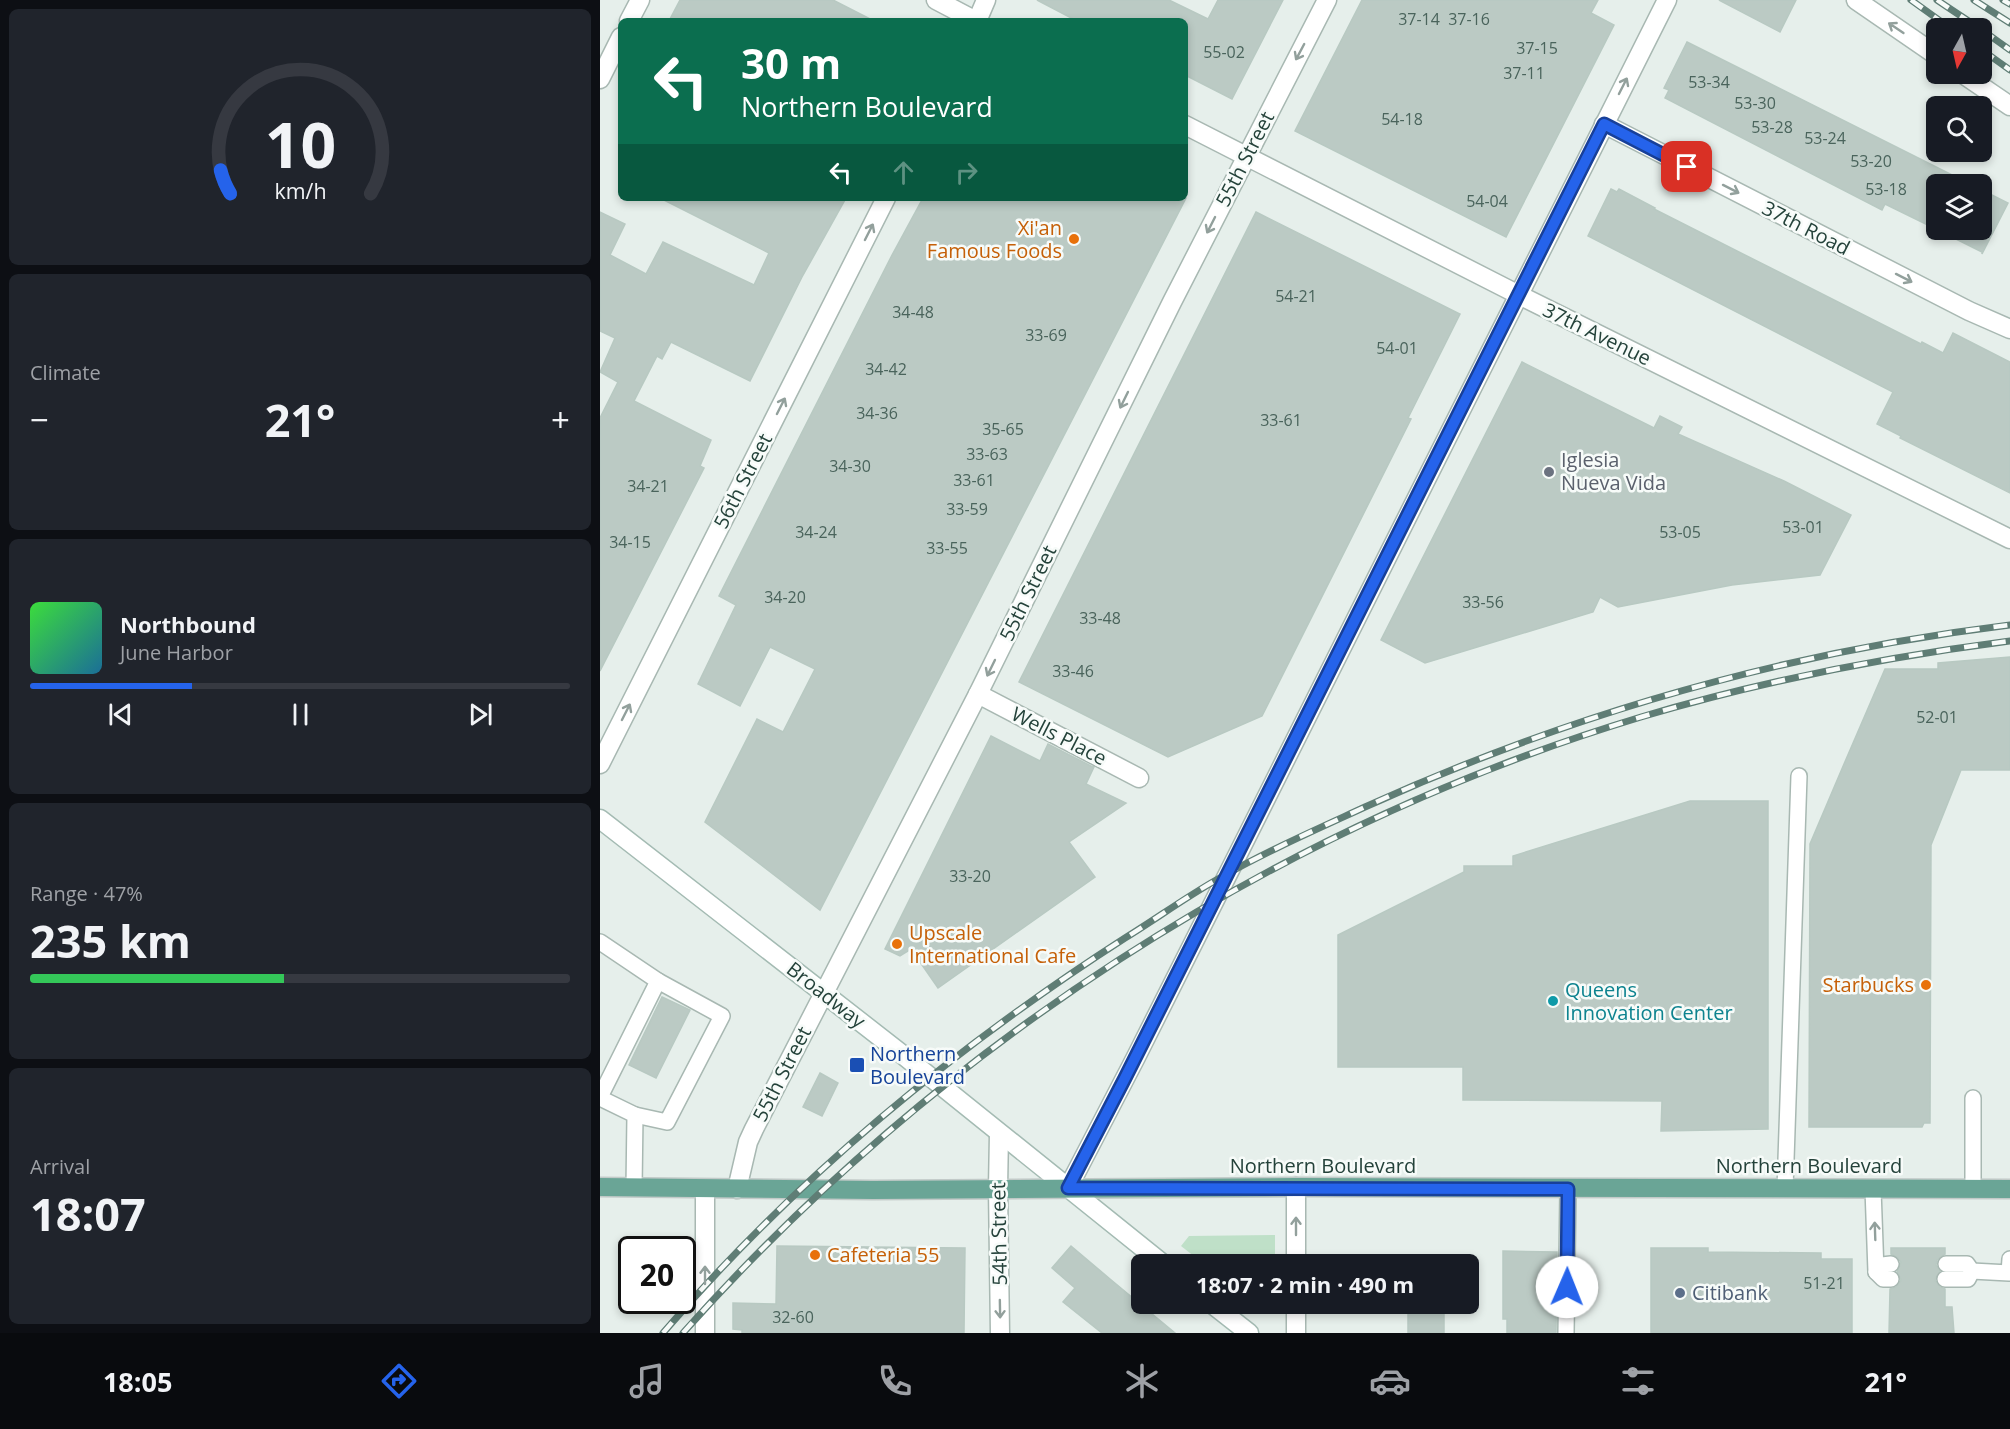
<!DOCTYPE html>
<html lang="en">
<head>
<meta charset="utf-8">
<style>
  body { margin:0; font-family:"Open Sans",sans-serif; background:#20242c; color:#f1f3f6; height:100vh; display:flex; flex-direction:column; font-size:22px; white-space:nowrap }
  * { box-sizing:border-box; margin:0 }
  p { font-size:20px; color:#9ea1a6 }
  .icon { flex:none; width:33px; height:33px; fill:none; stroke:currentColor; stroke-width:2; stroke-linecap:round; stroke-linejoin:round }
  .map { position:relative; flex:1; overflow:hidden }
  .panel { display:flex; flex-direction:column; gap:9px; padding:9px; background:#0d0f14; width:600px }
  .panel>* { flex:none }
  .guide { position:absolute; left:18px; top:18px; width:570px; height:183px; border-radius:9px; box-shadow:0 3px 9px #0003; background:#0b6e4f; color:#fff; overflow:hidden }
  .needle { width:39px; rotate:188deg }
  .tools { position:absolute; left:1326px; top:18px; display:grid; gap:12px }
  .tools a { display:grid; place-items:center; width:66px; height:66px; border-radius:9px; background:#171b24; box-shadow:0 3px 9px #0003; font-size:30px }
  .speed { position:absolute; left:18px; top:1236px; display:flex; gap:12px; font-size:30px; font-weight:700; text-align:center }
  .speed>* { display:grid; place-content:center; width:78px; height:78px; border-radius:50%; background:#171b24; box-shadow:0 3px 9px #0003; line-height:1 }
  .speed .limit { border:3px solid #111; border-radius:9px; background:#fff; color:#111 }
  .pin { position:absolute; display:grid; place-items:center; width:51px; height:51px; color:#fff; margin:-26px; border-radius:12px; box-shadow:0 3px 9px #0006 }
  .me { position:absolute; width:66px; margin:-33px; rotate:1deg; stroke-linejoin:round; filter:drop-shadow(0 0 4px #0008) }
  .turn { display:flex; align-items:center; gap:21px; height:126px; padding:0 24px; font-size:27px }
  .turn .icon { width:78px; height:78px; stroke-width:2.5 }
  .turn b { display:block; font-size:42px; line-height:51px }
  .lanes { display:flex; align-items:center; height:57px; padding:0 24px; background:#0003; justify-content:center; gap:30px; direction:ltr }
  .lanes .off { opacity:.35 }
  .big { font-size:45px; font-weight:700; line-height:1.1 }
  .panel .tile { flex:1; display:flex; flex-direction:column; justify-content:center; gap:9px; min-width:0; padding:0 21px; border-radius:9px; background:#20242c }
  .panel .dial { align-items:center; gap:0 }
  .dial svg { height:156px; overflow:visible; fill:none; stroke:#363941; stroke-width:7; stroke-linecap:round; text-anchor:middle }
  .dial text { fill:#f1f3f6; stroke:none }
  .song { display:flex; align-items:center; gap:18px }
  .cover { width:72px; height:72px; border-radius:9px; background:linear-gradient(135deg,hsl(120 70% 55%),hsl(200 70% 35%)) }
  .played { height:6px; border-radius:3px; background:linear-gradient(90deg,#2563eb 30%,#363941 30%) }
  .keys { display:flex; justify-content:space-around; direction:ltr }
  .heat { display:flex; justify-content:space-between; align-items:center; font-size:33px; direction:ltr }
  .charge { height:9px; border-radius:4px; background:linear-gradient(90deg,#34c759 47%,#363941 0) }
  .trip { position:absolute; left:531px; top:1254px; width:348px; height:60px; border-radius:9px; background:#171b24; box-shadow:0 3px 9px #0003; font-weight:700; line-height:60px; text-align:center }
  .menu { display:flex; height:96px; justify-content:space-around; align-items:center; background:#090b0e; color:#9ea1a6 }
  .menu .icon { width:42px; height:42px }
  .menu .on { color:#2563eb }
  .menu b { font-size:27px; color:#f1f3f6 }
  main { display:flex; flex:1; min-height:0 }
  .map>svg:first-child { display:block }
  .green { fill:#bfe0c8 }
  .building { fill:#bbcac4; stroke:#b8c9c2; stroke-width:1.5 }
  .lines { fill:none; stroke-linecap:round; stroke-linejoin:round }
  .service-casing { stroke:#a8b8b2; stroke-width:18 }
  .minor-casing { stroke:#a8b8b2; stroke-width:21 }
  .secondary-casing { stroke:#a4bbb3; stroke-width:21 }
  .primary-casing { stroke:#c2cac8; stroke-width:21 }
  .service { stroke:#fff; stroke-width:15 }
  .minor { stroke:#fff; stroke-width:18 }
  .secondary { stroke:#fff; stroke-width:18 }
  .primary { stroke:#6aa596; stroke-width:18 }
  .rail-casing { stroke:#5f7d75; stroke-width:7 }
  .rail { stroke:#f7fbf9; stroke-width:4.5; stroke-dasharray:14; stroke-linecap:butt }
  .oneway { stroke:#92a09c }
  .route-casing { stroke:#184099; stroke-width:15 }
  .route { stroke:#2563eb; stroke-width:10 }
  .food-dot { fill:#e8710a; stroke:#f7fbf9; stroke-width:2 }
  .worship-dot { fill:#6b7280; stroke:#f7fbf9; stroke-width:2 }
  .culture-dot { fill:#0f9aa8; stroke:#f7fbf9; stroke-width:2 }
  .transit-dot { fill:#1a4fb4; stroke:#f7fbf9; stroke-width:2 }
  .service-dot { fill:#5c6f8a; stroke:#f7fbf9; stroke-width:2 }
  .labels { text-anchor:middle; stroke-width:5; stroke-linejoin:round; paint-order:stroke }
  .number-label { font-size:16px; fill:#4a645c }
  .street-label { font-size:20px; fill:#24423a; stroke:#f7fbf9 }
  .food-label { font-size:20px; fill:#c56008; stroke:#f7fbf9; text-anchor:end }
  .worship-label { font-size:20px; fill:#5b616d; stroke:#f7fbf9; text-anchor:start }
  .culture-label { font-size:20px; fill:#0d838f; stroke:#f7fbf9; text-anchor:start }
  .transit-label { font-size:20px; fill:#164399; stroke:#f7fbf9; text-anchor:start }
  .service-label { font-size:20px; fill:#4e5e75; stroke:#f7fbf9; text-anchor:start }
</style>
</head>
<body>
<main>
<section class="panel">
<div class="tile dial"><svg viewBox="0 0 100 80">
<path d="M14 69A42 42 0 1 1 86 69"/>
<path d="M14 69A42 42 0 0 1 9 57" stroke="#2563eb"/>
<text x="50" y="56" font-size="32" font-weight="700">10</text>
<text x="50" y="72" font-size="11">km/h</text>
</svg></div>
<div class="tile"><p>Climate</p>
<div class="heat"><a>−</a><b class="big">21°</b><a>+</a></div>
</div>
<div class="tile">
<div class="song"><i class="cover"></i><div><b>Northbound</b><p>June Harbor</p></div></div>
<div class="played"></div>
<div class="keys"><svg class="icon" aria-label="previous" viewBox="0 0 24 24"><path d="M18 5L8 12l10 7zM5 5v14"/></svg><svg class="icon" aria-label="pause" viewBox="0 0 24 24"><path d="M8 5v14M16 5v14"/></svg><svg class="icon" aria-label="next" viewBox="0 0 24 24"><path d="M6 5l10 7-10 7zM19 5v14"/></svg></div>
</div>
<div class="tile"><p>Range · 47%</p><b class="big">235 km</b><div class="charge"></div></div>
<div class="tile"><p>Arrival</p><b class="big">18:07</b></div>
</section>
<div class="map">
<svg width="1410" height="1333" viewBox="0 0 1410 1333">
  <rect width="100%" height="100%" fill="#e6efeb"/>
  <polygon class="green" points="675,1235 675,1264 604,1264 581,1246 589,1236"/>
  <g class="building">
    <polygon points="80,0 233,0 274,21 69,21"/>
    <polygon points="437,0 569,0 608,19 618,0 683,0 632,99 585,75 585,21 477,21"/>
    <polygon points="762,0 998,0 991,13 1014,25 906,237 695,131"/>
    <polygon points="1119,0 1196,0 1180,32"/>
    <polygon points="1087,42 1155,76 1370,184 1336,184 1336,229 1285,204 1282,210 1065,98 1069,90 1064,88"/>
    <polygon points="1011,189 1017,192 1019,189 1055,208 1054,209 1321,344 1322,342 1343,353 1353,333 1410,362 1410,493 1300,438 1301,436 1277,424 1293,392 988,236"/>
    <polygon points="1382,190 1408,203 1382,254 1382,252 1338,230 1382,230"/>
    <polygon points="60,198 246,198 202,277 150,381 71,342 62,359 57,356 34,401 111,440 100,466 104,468 0,671 0,418 18,382 0,372 15,338 0,331 0,212 25,224 10,255 46,274 63,242 154,285 169,253"/>
    <polygon points="323,198 586,198 220,910 105,822 157,719 183,732 215,669 170,647 140,706 98,684 136,605 119,596 291,257"/>
    <polygon points="656,212 860,314 808,418 811,419 662,716 568,757 419,682"/>
    <polygon points="922,362 1054,428 1060,416 1082,427 1078,434 1184,481 1251,515 1220,575 1132,585 1018,607 1000,597 993,612 825,663 781,640"/>
    <polygon points="1410,657 1410,770 1361,770 1331,845 1330,1123 1324,1123 1322,1127 1209,1127 1210,844 1244,764 1285,669 1338,669 1338,663"/>
    <polygon points="391,736 440,761 448,744 491,766 494,767 486,784 526,803 469,842 495,877 338,988 311,949 300,956 285,949"/>
    <polygon points="1090,801 1168,801 1168,1129 1061,1131 1062,1101 863,1100 863,1067 738,1067 738,935 864,872 864,866 913,866 913,856"/>
    <polygon points="62,997 90,1010 56,1078 29,1065"/>
    <polygon points="220,1073 238,1083 222,1116 203,1107"/>
    <polygon points="177,1246 365,1248 364,1333 142,1333 142,1330 133,1329 133,1303 176,1304"/>
    <polygon points="471,1246 510,1279 575,1333 502,1333 463,1302 475,1288 452,1268"/>
    <polygon points="1051,1248 1108,1248 1108,1252 1221,1253 1221,1259 1252,1259 1252,1333 1051,1333"/>
    <polygon points="1291,1248 1345,1248 1345,1254 1337,1260 1336,1265 1340,1271 1335,1280 1340,1287 1345,1289 1345,1307 1352,1307 1354,1333 1289,1333 1290,1289 1296,1287 1301,1280 1297,1272 1301,1262 1298,1258 1291,1254"/>
    <polygon points="903,1251 957,1252 956,1333 907,1333 907,1319 903,1319"/>
    <rect x="808" y="1304" width="36" height="29"/>
  </g>
  <g class="lines">
    <defs>
      <g id="service">
        <polyline points="0,942 58,981 0,1097"/>
        <polyline points="0,1098 35,1115 34,1188"/>
        <polyline points="1373,1098 1373,1189"/>
        <polyline points="35,1115 67,1122 122,1016 58,981"/>
        <polyline points="1185,1189 1199,776"/>
        <polyline points="1273,1189 1276,1272 1283,1279 1291,1279"/>
        <polyline points="1346,1264 1367,1264 1372,1271 1409,1273 1410,1259"/>
        <polyline points="1276,1272 1282,1265 1291,1264"/>
        <polyline points="1345,1279 1368,1279 1372,1271"/>
        <polyline points="966,1333 968,1189"/>
      </g>
      <g id="minor">
        <polyline points="336,0 376,21"/>
        <polyline points="1256,0 1336,55"/>
        <polyline points="29,21 40,0"/>
        <polyline points="377,21 386,0"/>
        <polyline points="1363,74 1410,106"/>
        <polyline points="0,79 21,37"/>
        <polyline points="1004,124 1369,311 1410,329"/>
        <polyline points="585,125 919,295 1410,539"/>
        <polyline points="378,694 539,778"/>
        <polyline points="0,764 286,198"/>
        <polyline points="399,1134 398,1188 400,1333"/>
        <polyline points="696,1187 696,1264"/>
        <polyline points="468,1188 535,1059 1067,0"/>
        <polyline points="105,1189 105,1333"/>
        <polyline points="137,1189 148,1142 154,1129 378,694 572,302 727,0"/>
        <polyline points="696,1304 696,1333"/>
      </g>
      <g id="secondary">
        <polyline points="0,819 303,1055 563,1264"/>
        <polyline points="612,1304 649,1333"/>
      </g>
      <polyline id="primary" points="0,1187 273,1190 696,1187 1410,1189"/>
    </defs>
    <use href="#service" class="service-casing"/>
    <use href="#minor" class="minor-casing"/>
    <use href="#secondary" class="secondary-casing"/>
    <use href="#primary" class="primary-casing"/>
    <use href="#service" class="service"/>
    <use href="#minor" class="minor"/>
    <use href="#secondary" class="secondary"/>
    <use href="#primary" class="primary"/>
    <defs>
      <g id="rail">
        <polyline points="1311,0 1350,28"/>
        <polyline points="1337,0 1379,28"/>
        <polyline points="1374,0 1410,23"/>
        <polyline points="1403,0 1410,4"/>
        <polyline points="1382,30 1410,50"/>
        <polyline points="1382,50 1410,70"/>
        <path d="M63 1333C196 1178 354 1048 525 938 556 919 586 897 618 879 665 852 715 830 765 807 970 714 1186 652 1410 625"/>
        <path d="M83 1333C338 1047 673 828 1041 717 1162 681 1285 657 1410 641"/>
      </g>
    </defs>
    <use href="#rail" class="rail-casing"/>
    <use href="#rail" class="rail"/>
  </g>
  <defs><path id="oneway-shaft" d="M-6 0H5M1.5-3L5.5 0L1.5 3" fill="none" stroke-width="1.6" stroke-linecap="round" stroke-linejoin="round" transform="scale(1.5)"/></defs>
  <g class="oneway">
    <use href="#oneway-shaft" transform="translate(1296 28) rotate(-146)"/>
    <use href="#oneway-shaft" transform="translate(700 52) rotate(118)"/>
    <use href="#oneway-shaft" transform="translate(1023 86) rotate(-63)"/>
    <use href="#oneway-shaft" transform="translate(1131 189) rotate(27)"/>
    <use href="#oneway-shaft" transform="translate(611 225) rotate(117)"/>
    <use href="#oneway-shaft" transform="translate(269 232) rotate(-63)"/>
    <use href="#oneway-shaft" transform="translate(1304 278) rotate(27)"/>
    <use href="#oneway-shaft" transform="translate(524 400) rotate(116)"/>
    <use href="#oneway-shaft" transform="translate(181 406) rotate(-63)"/>
    <use href="#oneway-shaft" transform="translate(391 668) rotate(116)"/>
    <use href="#oneway-shaft" transform="translate(26 712) rotate(-63)"/>
    <use href="#oneway-shaft" transform="translate(696 1226) rotate(-90)"/>
    <use href="#oneway-shaft" transform="translate(1275 1231) rotate(-92)"/>
    <use href="#oneway-shaft" transform="translate(105 1275) rotate(-90)"/>
    <use href="#oneway-shaft" transform="translate(400 1309) rotate(89)"/>
  </g>
  <g class="lines">
    <defs>
      <polyline id="route" points="967,1287 968,1189 468,1188 525,1078 1004,124 1087,167"/>
    </defs>
    <use href="#route" class="route-casing"/>
    <use href="#route" class="route"/>
  </g>
  <g class="food-dot">
    <circle cx="474" cy="239" r="6"/>
    <circle cx="297" cy="944" r="6"/>
    <circle cx="1326" cy="985" r="6"/>
    <circle cx="215" cy="1255" r="6"/>
  </g>
  <circle class="worship-dot" cx="949" cy="472" r="6"/>
  <circle class="culture-dot" cx="953" cy="1001" r="6"/>
  <rect class="transit-dot" x="249" y="1057" width="16" height="16" rx="3"/>
  <circle class="service-dot" cx="1080" cy="1293" r="6"/>
  <g class="labels">
    <g class="number-label">
      <text x="819" y="25">37-14</text>
      <text x="869" y="25">37-16</text>
      <text x="937" y="54">37-15</text>
      <text x="624" y="58">55-02</text>
      <text x="924" y="79">37-11</text>
      <text x="1109" y="88">53-34</text>
      <text x="1155" y="109">53-30</text>
      <text x="802" y="125">54-18</text>
      <text x="1172" y="133">53-28</text>
      <text x="1225" y="144">53-24</text>
      <text x="1271" y="167">53-20</text>
      <text x="1286" y="195">53-18</text>
      <text x="887" y="207">54-04</text>
      <text x="696" y="302">54-21</text>
      <text x="313" y="318">34-48</text>
      <text x="446" y="341">33-69</text>
      <text x="797" y="354">54-01</text>
      <text x="286" y="375">34-42</text>
      <text x="277" y="419">34-36</text>
      <text x="681" y="426">33-61</text>
      <text x="403" y="435">35-65</text>
      <text x="387" y="460">33-63</text>
      <text x="250" y="472">34-30</text>
      <text x="374" y="486">33-61</text>
      <text x="48" y="492">34-21</text>
      <text x="367" y="515">33-59</text>
      <text x="1203" y="533">53-01</text>
      <text x="216" y="538">34-24</text>
      <text x="1080" y="538">53-05</text>
      <text x="30" y="548">34-15</text>
      <text x="347" y="554">33-55</text>
      <text x="185" y="603">34-20</text>
      <text x="883" y="608">33-56</text>
      <text x="500" y="624">33-48</text>
      <text x="473" y="677">33-46</text>
      <text x="1337" y="723">52-01</text>
      <text x="370" y="882">33-20</text>
      <text x="1224" y="1289">51-21</text>
      <text x="193" y="1323">32-60</text>
    </g>
    <g class="street-label">
      <text transform="translate(645 159) rotate(-63)" y="7">55th Street</text>
      <text transform="translate(1206 228) rotate(27)" y="7">37th Road</text>
      <text transform="translate(997 334) rotate(26)" y="7">37th Avenue</text>
      <text transform="translate(143 481) rotate(-63)" y="7">56th Street</text>
      <text transform="translate(428 593) rotate(-64)" y="7">55th Street</text>
      <text transform="translate(459 736) rotate(27)" y="7">Wells Place</text>
      <text transform="translate(226 995) rotate(38)" y="7">Broadway</text>
      <text transform="translate(182 1074) rotate(-63)" y="7">55th Street</text>
      <text x="723" y="1173">Northern Boulevard</text>
      <text x="1209" y="1173">Northern Boulevard</text>
      <text transform="translate(399 1234) rotate(-91)" y="7">54th Street</text>
    </g>
    <g class="food-label">
      <text x="462" y="235">Xi'an<tspan x="462" dy="23">Famous Foods</tspan></text>
      <text x="309" y="940" text-anchor="start">Upscale<tspan x="309" dy="23">International Cafe</tspan></text>
      <text x="1314" y="992">Starbucks</text>
      <text x="227" y="1262" text-anchor="start">Cafeteria 55</text>
    </g>
    <g class="worship-label">
      <text x="961" y="467">Iglesia<tspan x="961" dy="23">Nueva Vida</tspan></text>
    </g>
    <g class="culture-label">
      <text x="965" y="997">Queens<tspan x="965" dy="23">Innovation Center</tspan></text>
    </g>
    <g class="transit-label">
      <text x="270" y="1061">Northern<tspan x="270" dy="23">Boulevard</tspan></text>
    </g>
    <g class="service-label">
      <text x="1092" y="1300">Citibank</text>
    </g>
  </g>
</svg>
<div class="tools">
<a><svg class="needle" viewBox="-14 -14 28 28"><path d="M0-13l5 13h-10z" fill="#e53935"/><path d="M0 13l5-13h-10z" fill="#9ea1a6"/></svg></a>
<a><svg class="icon" aria-label="search" viewBox="0 0 24 24"><circle cx="10" cy="10" r="6"/><path d="M15 15l6 6"/></svg></a>
<a><svg class="icon" aria-label="layers" viewBox="0 0 24 24"><path d="M12 4l9 5-9 5-9-5zM3 14l9 5 9-5"/></svg></a>
</div>
<div class="speed"><div class="limit">20</div></div>
<div class="pin" style="left:1087px;top:167px;background:#d93025"><svg class="icon" aria-label="arrive" viewBox="0 0 24 24"><path d="M6 21V4h12l-3 4 3 4H6"/></svg></div>
<svg class="me" style="left:967px;top:1287px" viewBox="-20 -20 40 40"><circle r="19" fill="#fff"/><path d="M0-13L10 11 0 6-10 11z" fill="#2563eb"/></svg>
<div class="trip">18:07 · 2 min · 490 m</div>
<div class="guide">
<div class="turn"><svg class="icon" aria-label="left" viewBox="0 0 24 24"><path d="M17 20v-9H6M10 6l-5 5 5 5"/></svg><div><b>30 m</b>Northern Boulevard</div></div>
<div class="lanes"><svg class="icon" aria-label="left" viewBox="0 0 24 24"><path d="M17 20v-9H6M10 6l-5 5 5 5"/></svg><svg class="icon off" aria-label="ahead" viewBox="0 0 24 24"><path d="M12 20V5M6 11l6-6 6 6"/></svg><svg class="icon off" aria-label="right" viewBox="0 0 24 24"><path d="M7 20v-9h11M14 6l5 5-5 5"/></svg></div>
</div>
</div>
</main>
<nav class="menu">
<b>18:05</b>
<svg class="icon on" aria-label="directions" viewBox="0 0 24 24"><path d="M12 3l9 9-9 9-9-9zM9 14v-3h6M13 9l2 2-2 2"/></svg>
<svg class="icon" aria-label="music" viewBox="0 0 24 24"><path d="M9 18V5l10-2v13"/><circle cx="6" cy="18" r="3"/><circle cx="16" cy="16" r="3"/></svg>
<svg class="icon" aria-label="phone" viewBox="0 0 24 24"><path d="M5 4h4l2 5-3 2q2 4 5 5l2-3 5 2v4C11 20 4 13 5 4z"/></svg>
<svg class="icon" aria-label="climate" viewBox="0 0 24 24"><path d="M12 3v18M4 7l16 10M4 17L20 7"/></svg>
<svg class="icon" aria-label="car" viewBox="0 0 24 24"><path d="M5 17H2v-5l4-1 3-4h7l3 4 3 1v5h-3M9 17h6M6 11h13"/><circle cx="7" cy="17" r="2"/><circle cx="17" cy="17" r="2"/></svg>
<svg class="icon" aria-label="filters" viewBox="0 0 24 24"><path d="M4 7h16M4 17h16"/><circle cx="9" cy="7" r="2"/><circle cx="15" cy="17" r="2"/></svg>
<b>21°</b>
</nav>
</body>
</html>
